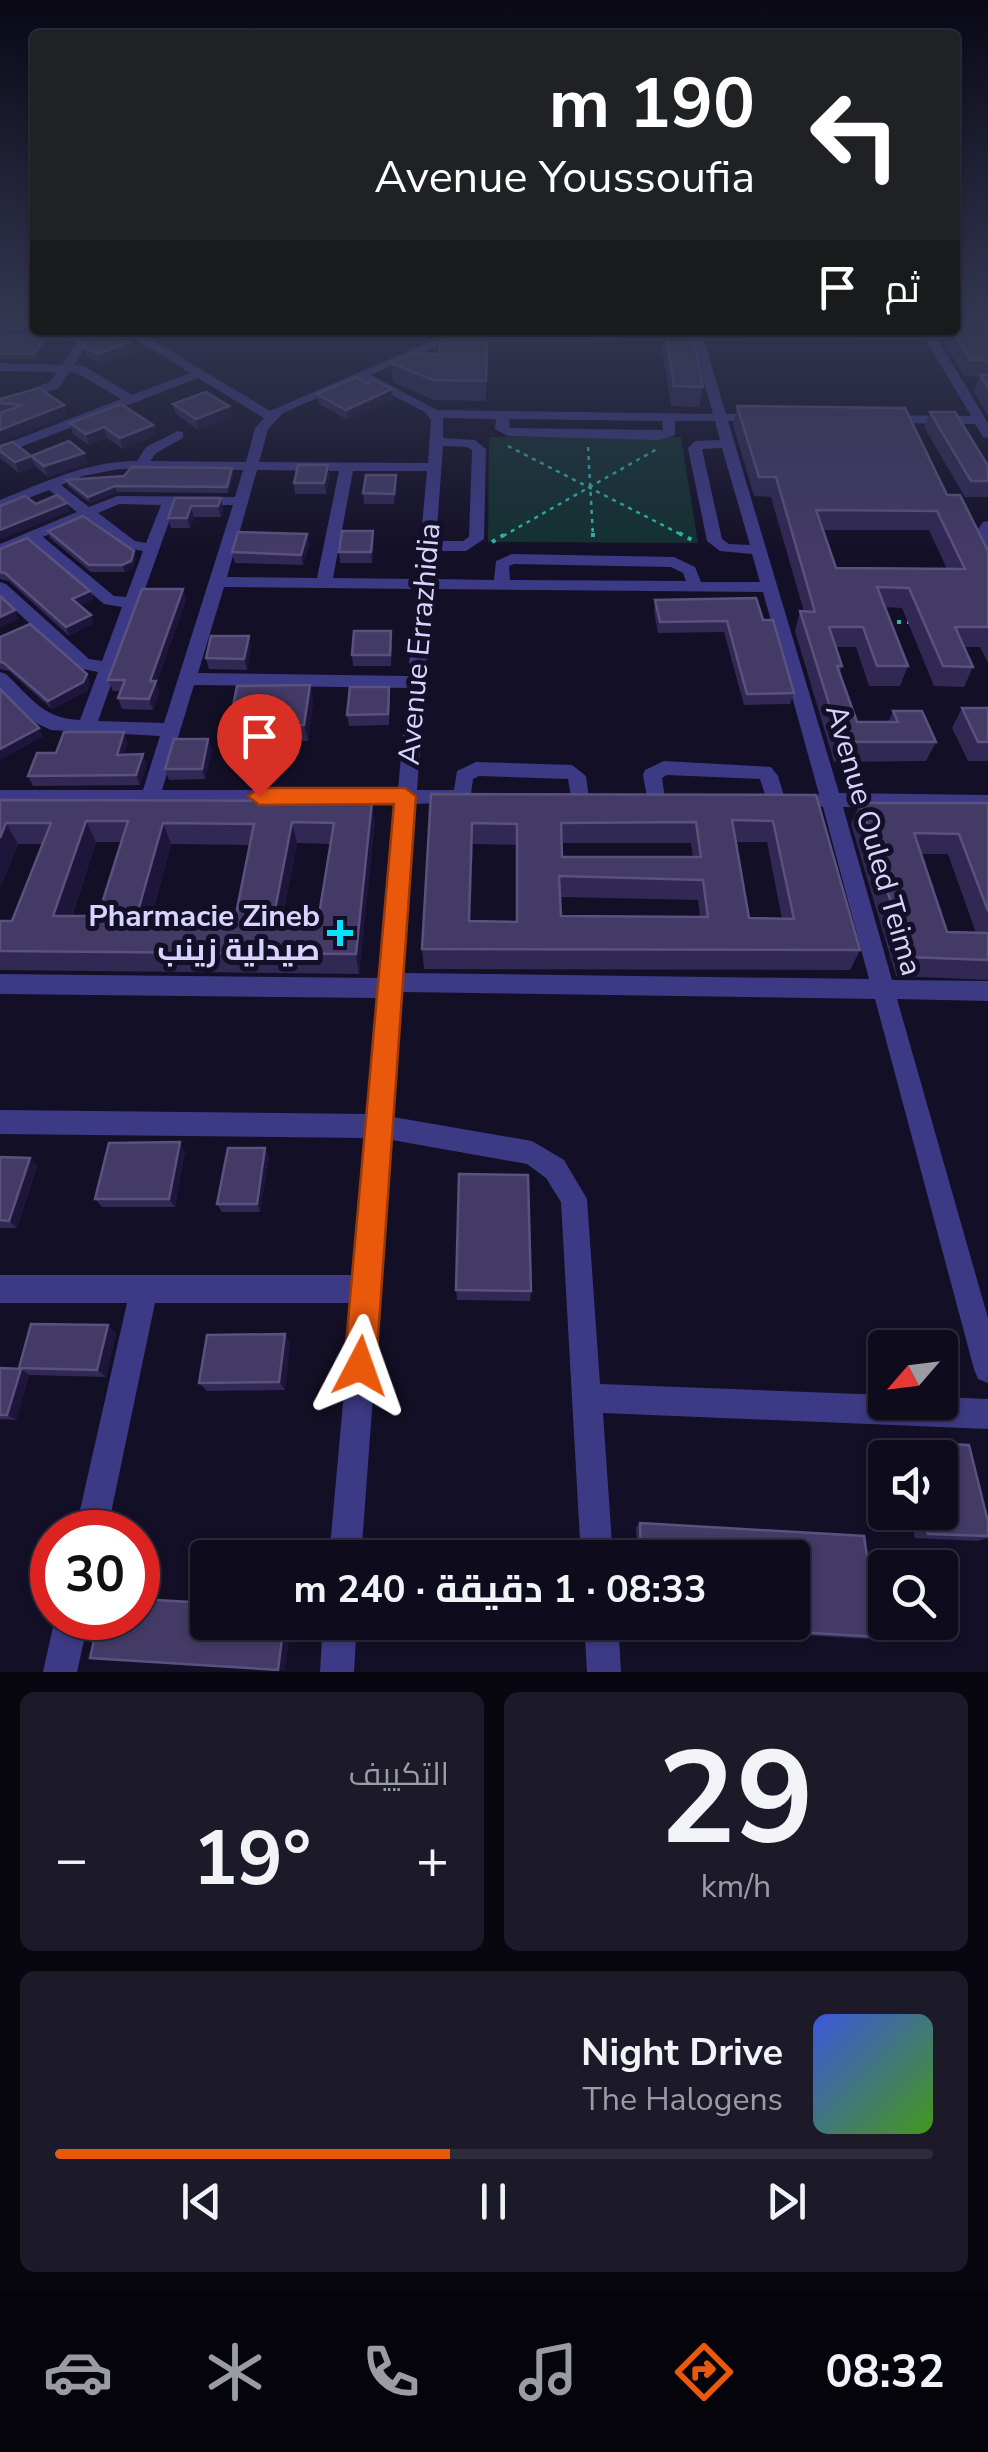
<!DOCTYPE html>
<html lang="ar">
<head>
<meta charset="utf-8">
<style>
  body { margin:0; font-family:"Nunito Sans",Cairo,sans-serif; background:#1c1929; color:#f1f3f6; direction:rtl; height:100vh; display:flex; flex-direction:column; font-size:38px; white-space:nowrap }
  * { box-sizing:border-box; margin:0 }
  p { font-size:32px; color:#9b9ba3 }
  .icon { flex:none; width:55px; height:55px; fill:none; stroke:currentColor; stroke-width:2; stroke-linecap:round; stroke-linejoin:round }
  .map { position:relative; height:1672px; overflow:hidden; direction:ltr }
  .panel { display:flex; flex-direction:column; gap:20px; padding:20px; background:#08060f; flex:1 }
  .panel>* { flex:none }
  .banner { position:absolute; left:30px; top:30px; width:930px; height:305px; border-radius:10px; box-shadow:0 2px 8px #0004,0 0 0 2px #2e2b3b; direction:rtl; background:#202124; color:#fff; overflow:hidden }
  .needle { width:65px; rotate:242deg }
  .buttons { position:absolute; left:868px; top:1330px; display:grid; gap:20px }
  .buttons a { display:grid; place-items:center; width:90px; height:90px; border-radius:10px; background:#0e0b1c; box-shadow:0 2px 8px #0004,0 0 0 2px #2e2b3b; font-size:50px }
  .speed { position:absolute; left:30px; top:1510px; display:flex; gap:20px; font-size:50px; font-weight:700; text-align:center }
  .speed>* { display:grid; place-content:center; width:130px; height:130px; border-radius:50%; background:#0e0b1c; box-shadow:0 2px 8px #0004,0 0 0 2px #2e2b3b; line-height:1 }
  .speed .limit { border:15px solid #d22; background:#fff; color:#111 }
  .pin { position:absolute; display:grid; place-items:center; width:85px; height:85px; color:#fff; margin:-102px -42px; border-radius:50% 50% 50% 0; rotate:-45deg; box-shadow:0 0 10px #0007 }
  .pin .icon { rotate:45deg }
  .me { position:absolute; width:110px; margin:-55px; rotate:4deg; stroke-linejoin:round; filter:drop-shadow(0 0 8px #0008) }
  .turn { display:flex; align-items:center; gap:35px; height:210px; padding:0 40px; font-size:45px }
  .turn .icon { width:130px; height:130px; stroke-width:2.5 }
  .turn b { display:block; font-size:70px; line-height:85px }
  .then { display:flex; align-items:center; height:95px; padding:0 40px; background:#0003; gap:20px; font-size:38px }
  .big { font-size:75px; font-weight:700; line-height:1.1 }
  .panel .card { flex:1; display:flex; flex-direction:column; justify-content:center; gap:15px; min-width:0; padding:0 35px; border-radius:15px; background:#1c1929 }
  .panel .dial { align-items:center; gap:0 }
  .dial b { font-size:130px; line-height:1 }
  .song { display:flex; align-items:center; gap:30px }
  .cover { width:120px; height:120px; border-radius:15px; background:linear-gradient(135deg,hsl(230 70% 55%),hsl(100 70% 35%)) }
  .played { height:10px; border-radius:5px; background:linear-gradient(90deg,#ea580c 45%,#2e2b3b 45%) }
  .keys { display:flex; justify-content:space-around; direction:ltr }
  .heat { display:flex; justify-content:space-between; align-items:center; font-size:55px; direction:ltr }
  .panel .tiles { flex:1; display:grid; gap:20px; grid-template-columns:1fr 1fr }
  .card:last-child { grid-column:span 2 }
  .trip { position:absolute; left:190px; top:1540px; width:620px; height:100px; border-radius:10px; background:#0e0b1c; box-shadow:0 2px 8px #0004,0 0 0 2px #2e2b3b; font-weight:700; line-height:100px; text-align:center; direction:rtl }
  .menu { display:flex; height:160px; justify-content:space-around; align-items:center; background:#06040b; color:#9b9ba3 }
  .menu .icon { width:70px; height:70px }
  .menu .current { color:#ea580c }
  .menu b { font-size:45px; color:#f1f3f6 }
  .map>svg:first-child { display:block }
  .green { fill:#12302f }
  .lines { fill:none; stroke-linecap:round; stroke-linejoin:round }
  .path-far1 { stroke:#2fb8b0; stroke-width:2.5; stroke-dasharray:4 5; stroke-linecap:butt }
  .path { stroke:#2fb8b0; stroke-width:4; stroke-dasharray:4 6; stroke-linecap:butt }
  .minor { fill:#3d3a85; fill-rule:evenodd }
  .wall { fill:#312854; fill-rule:evenodd }
  .shaded-wall { fill:#1d163a }
  .building { fill:#433a66; stroke:#5a527e; stroke-width:2.5; fill-rule:evenodd }
  .route { fill:#ea580c; stroke:#983908; stroke-width:2.5 }
  .poi-dot { fill:#00e5ff; stroke:#130f26; stroke-width:4 }
  .labels { text-anchor:middle; stroke-width:10; stroke-linejoin:round; paint-order:stroke }
  .street-label { font-size:30px; fill:#d9d4ff; stroke:#130f26 }
  .poi-label { font-size:30px; font-weight:bold; fill:#d9d4ff; stroke:#130f26; text-anchor:end }
</style>
</head>
<body>
<div class="map">
<svg width="988" height="1672" viewBox="0 0 988 1672">
  <rect width="100%" height="100%" fill="#130f26"/>
  <polygon class="green" points="489,437 681,437 698,543 488,542"/>
  <g class="lines">
    <g class="path-far1">
      <polyline points="508,446 684,536"/>
      <polyline points="588,447 593,536"/>
      <polyline points="503,536 657,449"/>
    </g>
    <g class="path">
      <polyline points="593,533 593,543"/>
      <polyline points="679,533 696,542"/>
      <polyline points="492,542 507,533"/>
      <polyline points="887,622 912,622"/>
    </g>
    <g class="minor">
      <path d="M84 330H96L93 334 162 330 146 336 270 411 431 341 455 336 690 334 689 330H701L702 334 922 333 920 330 988 333V339L938 340 988 423V438L983 437 975 424 886 423 879 419 886 415 971 416 926 340 704 341 726 414H762L768 418 762 422 728 421 839 793 988 795V809L843 807 892 980 988 981V1001L897 999 988 1318V1383L978 1379 974 1369 875 999 403 992 393 1117 532 1141 564 1160 587 1199 600 1384 885 1395V1402H940V1397L988 1399V1429L603 1413 613 1558H581L561 1202 546 1178 527 1164 392 1140 361 1558H329L352 1303H155L107 1532H75L127 1303H0V1275H354L367 1138 0 1134V1110L369 1114 379 998 0 994V974L381 978 397 804H0V790H143L160 736 51 730 36 723 0 688V672L6 674C31 698 44 719 80 720L98 672 78 668 0 596V582L6 584 89 659 102 661 122 607 104 604 31 542 0 555V544L77 512 49 490 0 509V500C45 482 88 461 137 461L146 447 178 431 183 432V438L156 453 150 461 246 462 255 428 264 418 198 378 0 455V446L121 399 77 373 69 372 59 388 0 409V401L50 382 57 372 0 371V363L62 365 77 341 0 340V334H82ZM134 338 190 373 132 395 84 366 74 365 89 341ZM692 341 713 414 437 410 371 375 438 346 455 342ZM360 379 425 412 431 420 428 463 259 462 268 429 283 413ZM443 418 496 419 495 429 508 436 659 440 675 435V421H715L720 440 695 441 688 448 707 541 720 551 752 554 760 582H701L695 567 674 557 512 554 496 561 494 580 433 579 435 551H466L484 539 486 449 475 440 443 438ZM509 419 662 421 663 430 510 428ZM443 446 467 447 472 450 469 537 463 541H436ZM722 448 750 545 729 544 722 539 702 449ZM119 469 243 470 235 497 117 496 89 507 61 485 83 476ZM257 470 339 471 317 578 227 577ZM353 471H427L417 579 333 578ZM119 504 161 505 146 543 135 541 98 513ZM175 505H233L164 723 98 721ZM86 518 126 548 143 551 126 597 114 596 43 537ZM514 564 671 567 683 573 686 581 510 580 509 566ZM224 587 416 589 408 676 198 673ZM432 589 763 592 819 794 812 800 815 805 823 807 869 979 404 973 416 804 470 802 473 779 479 776 568 779 572 803H586L589 798 586 776 572 765 476 762 457 771 454 790H417ZM194 685 407 688 398 790H162Z"/>
      <polygon points="988,521 988,552 983,550 974,535 983,522"/>
      <polygon points="664,761 771,767 778,776 785,799 782,804 768,804 760,779 667,775 662,778 665,798 662,803 648,803 643,775 645,770"/>
      <polygon points="55,1618 89,1618 77,1672 43,1672"/>
      <polygon points="323,1622 357,1622 354,1672 320,1672"/>
      <polygon points="584,1622 618,1622 621,1672 587,1672"/>
    </g>
  </g>
  <g class="wall">
    <polygon points="0,321 35,321 35,330 44,330 0,331"/>
    <polygon points="955,321 988,321 988,416 974,392 979,377 964,376 945,344 949,330 955,330"/>
    <polygon points="432,330 489,330 432,331"/>
    <polygon points="664,330 703,387 699,407 671,406 662,348"/>
    <polygon points="0,339 46,344 36,359 0,359"/>
    <polygon points="130,342 133,352 101,364 86,355 83,345"/>
    <polygon points="487,343 486,401 434,400 393,382 391,363"/>
    <polygon points="317,394 393,400 348,420 319,404"/>
    <polygon points="0,399 67,416 0,442"/>
    <polygon points="173,404 229,406 231,417 198,430 176,414"/>
    <path d="M737 406 947 495 988 551V663L980 647H964L973 667 964 687 934 686 902 608 885 607 908 666 900 686H869L856 647H836L842 666 839 674 857 722H888L893 711 936 742 926 761 834 762 795 631 800 611 804 612 771 497 754 496 733 425ZM823 530H929L947 569 836 568Z"/>
    <polygon points="930,412 988,466 988,497 965,497 924,427"/>
    <polygon points="70,423 153,425 156,435 123,449 107,438 89,445 73,434"/>
    <polygon points="0,446 31,456 88,463 48,477 35,466 19,473 0,458"/>
    <polygon points="234,474 228,493 117,492 90,503 68,486 66,480"/>
    <polygon points="396,475 397,486 394,504 364,504 363,493"/>
    <polygon points="330,476 326,494 295,494 294,483"/>
    <polygon points="175,498 221,498 223,509 221,517 194,517 190,528 171,528 168,518"/>
    <polygon points="48,531 134,551 136,558 133,568 125,572 91,572 50,538"/>
    <polygon points="307,534 309,545 303,565 235,563 232,552"/>
    <polygon points="374,542 372,563 340,563 339,552"/>
    <polygon points="0,549 90,591 93,599 80,606 94,623 69,636 9,581 0,579"/>
    <polygon points="183,589 186,600 156,684 159,692 153,710 122,709 118,698 120,691 113,691 108,680"/>
    <polygon points="655,600 763,620 794,693 790,704 744,705 724,632 658,633 654,611"/>
    <polygon points="249,636 251,647 247,670 209,669 206,658"/>
    <polygon points="0,637 90,683 87,691 52,709 9,671 0,669"/>
    <polygon points="392,642 391,666 353,666 352,655"/>
    <polygon points="310,685 313,701 308,741 233,743 229,726"/>
    <polygon points="389,687 390,698 389,725 349,726 347,715"/>
    <polygon points="962,708 988,708 988,761 968,761 952,728"/>
    <polygon points="208,739 212,750 205,779 169,780 165,769"/>
    <polygon points="128,743 124,754 147,764 140,785 33,786 28,776 56,753"/>
    <path d="M431 794 816 795 860 950 850 970 424 969 422 949ZM735 842H767L782 919 749 918ZM561 843H691L693 857H562ZM473 844 517 845V922L470 921ZM560 897 698 900 700 917 561 916Z"/>
    <path d="M0 800 375 822 359 974 0 970V921H12L43 844H18L0 888ZM96 842H121L98 916H72ZM297 843 331 844 318 921 282 920ZM171 844 250 845 235 919 151 918Z"/>
    <path d="M860 803H988V980L896 976 851 824ZM921 854H948L976 933 947 932Z"/>
    <polygon points="265,1148 269,1157 260,1212 222,1212 217,1204"/>
    <polygon points="185,1151 175,1207 102,1207 95,1199"/>
    <polygon points="0,1157 37,1166 17,1228 0,1228"/>
    <polygon points="456,1290 531,1291 530,1301 457,1300"/>
    <polygon points="116,1333 106,1377 29,1375 16,1420 0,1419 0,1368 21,1369 19,1368"/>
    <polygon points="285,1334 290,1343 285,1390 207,1391 199,1383"/>
    <polygon points="908,1442 969,1445 988,1522 988,1538 977,1541 915,1538 909,1512 940,1512 940,1458 898,1458 897,1449"/>
    <polygon points="640,1523 864,1536 879,1637 867,1639 639,1625 639,1622 792,1622 792,1558 637,1558 636,1527"/>
  </g>
  <g class="shaded-wall">
    <polygon points="45,339 46,344 36,359 34,354"/>
    <polygon points="130,342 133,352 101,364 98,354"/>
    <polygon points="392,389 393,400 348,420 346,410"/>
    <polygon points="64,405 67,416 0,442 0,430"/>
    <polygon points="229,406 231,417 198,430 196,419"/>
    <polygon points="153,425 156,435 123,449 120,438"/>
    <polygon points="104,427 107,438 89,445 86,434"/>
    <polygon points="84,453 88,463 48,477 44,466"/>
    <polygon points="31,456 35,466 19,473 15,462"/>
    <polygon points="328,465 330,476 326,494 324,483"/>
    <polygon points="232,468 234,474 228,493 227,487"/>
    <polygon points="396,475 397,486 394,504 394,494"/>
    <polygon points="115,486 117,492 90,503 88,497"/>
    <polygon points="221,498 223,509 221,517 218,506"/>
    <polygon points="67,503 70,511 0,540 0,530"/>
    <polygon points="191,506 194,517 190,528 187,518"/>
    <polygon points="373,531 374,542 372,563 371,552"/>
    <polygon points="307,534 309,545 303,565 301,555"/>
    <polygon points="134,551 136,558 133,568 125,572 122,565"/>
    <polygon points="183,589 186,600 156,684 159,692 153,710 149,699 150,681"/>
    <polygon points="90,591 93,599 76,608 72,599"/>
    <polygon points="15,610 19,619 0,628 0,617"/>
    <polygon points="91,615 94,623 69,636 66,627"/>
    <polygon points="249,636 251,647 247,670 244,659"/>
    <polygon points="87,674 90,683 87,691 52,709 48,701"/>
    <polygon points="310,685 313,701 308,741 304,725"/>
    <polygon points="39,728 43,737 0,760 0,749"/>
    <polygon points="124,732 128,743 121,765 117,755"/>
    <polygon points="208,739 212,750 205,779 202,769"/>
    <polygon points="143,754 147,764 140,785 136,775"/>
    <polygon points="372,801 375,822 359,974 356,954"/>
    <polygon points="86,821 96,842 65,936 53,916"/>
    <polygon points="292,822 297,843 279,940 273,920"/>
    <polygon points="6,823 18,844 0,888 0,838"/>
    <polygon points="163,823 171,844 145,938 136,918"/>
    <polygon points="472,823 473,844 470,941 469,921"/>
    <polygon points="180,1142 185,1151 175,1207 169,1199"/>
    <polygon points="265,1148 269,1157 260,1212 257,1204"/>
    <polygon points="30,1158 37,1166 17,1228 9,1221"/>
    <polygon points="108,1325 116,1333 106,1377 97,1370"/>
    <polygon points="285,1334 290,1343 285,1390 279,1382"/>
    <polygon points="21,1369 29,1375 16,1420 7,1415"/>
    <polygon points="284,1622 291,1622 285,1671 278,1670"/>
  </g>
  <g class="building">
    <polygon points="0,321 35,321 35,325 0,326"/>
    <polygon points="955,327 988,327 988,360 970,360 952,330 955,330"/>
    <polygon points="665,330 691,330 703,387 674,386"/>
    <polygon points="114,333 130,342 98,354 83,345 90,335"/>
    <polygon points="0,338 45,339 34,354 0,354"/>
    <polygon points="440,343 487,343 486,381 433,380 391,363 414,353 439,354"/>
    <polygon points="980,375 988,375 988,388"/>
    <polygon points="356,377 367,383 374,380 392,389 346,410 317,394"/>
    <polygon points="39,388 64,405 0,430 0,413 23,405 0,403 0,399"/>
    <polygon points="206,392 229,406 196,419 173,404"/>
    <polygon points="121,404 153,425 120,438 104,427 86,434 70,423"/>
    <path d="M737 406 905 408 947 495H960L988 551V627H955L973 667 943 666 909 588 877 587 908 666H877L863 627H829L842 666H837L857 722H898L893 711H922L936 742H841L800 611 815 612 776 477H759ZM816 510 937 511 965 569 836 568Z"/>
    <polygon points="930,412 955,412 988,466 988,481 971,481"/>
    <polygon points="69,441 84,453 44,466 31,456"/>
    <polygon points="13,442 31,456 15,462 0,451 0,446"/>
    <polygon points="298,465 328,465 324,483 294,483"/>
    <polygon points="132,467 232,468 227,487 115,486 88,497 66,480 124,476"/>
    <polygon points="366,475 396,475 394,494 363,493"/>
    <polygon points="57,495 67,503 0,530 0,506 25,496 36,504"/>
    <polygon points="175,498 221,498 218,506 191,506 187,518 168,518"/>
    <polygon points="83,516 134,551 131,561 122,565 89,565 48,531"/>
    <polygon points="342,531 373,531 371,552 339,552"/>
    <polygon points="238,532 307,534 301,555 232,552"/>
    <polygon points="27,538 90,591 72,599 91,615 66,627 5,573 0,572 0,549"/>
    <polygon points="142,589 183,589 150,681 156,681 149,699 118,698 125,680 108,680"/>
    <polygon points="0,596 15,610 0,617"/>
    <polygon points="756,598 763,620 773,620 794,693 747,694 727,621 660,622 655,600"/>
    <polygon points="30,624 87,674 83,682 48,701 4,663 0,662 0,637"/>
    <polygon points="354,631 391,631 390,655 352,655"/>
    <polygon points="211,636 249,636 244,659 206,658"/>
    <polygon points="310,685 304,725 229,726 237,686"/>
    <polygon points="350,687 389,687 388,714 347,715"/>
    <polygon points="0,689 39,728 0,749"/>
    <polygon points="962,708 988,708 988,742 978,742"/>
    <polygon points="64,732 124,732 117,755 143,754 136,775 28,776 37,753 56,753"/>
    <polygon points="174,739 208,739 202,769 165,769"/>
    <path d="M431 794 816 795 860 950 422 949ZM732 820 773 821 794 919 749 918ZM696 822 701 857H562L561 823ZM472 823 517 824V922L469 921ZM559 876 703 880 708 917 561 916Z"/>
    <path d="M0 800 372 801 356 954 0 951V921H12L51 823H6L0 838ZM86 821H128L98 916H53ZM292 822 334 823 318 921 273 920ZM163 823 254 824 235 919 136 918Z"/>
    <polygon points="860,803 988,803 988,911 959,834 914,833 947,932 988,933 988,960 908,957"/>
    <polygon points="180,1142 169,1199 95,1199 109,1143"/>
    <polygon points="228,1148 265,1148 257,1204 217,1204"/>
    <polygon points="0,1157 30,1158 9,1221 0,1220"/>
    <polygon points="459,1174 528,1175 531,1291 456,1290"/>
    <polygon points="31,1324 108,1325 97,1370 19,1368"/>
    <polygon points="285,1334 279,1382 199,1383 207,1335"/>
    <polygon points="0,1368 21,1369 7,1415 0,1415"/>
    <polygon points="908,1442 969,1445 988,1522 988,1536 928,1534 923,1512 940,1512 940,1458 911,1458"/>
    <polygon points="640,1523 864,1536 879,1637 644,1623 792,1622 792,1558 641,1558"/>
    <polygon points="138,1599 208,1603 208,1622 284,1622 278,1670 90,1658 99,1618 138,1618"/>
  </g>
  <linearGradient id="sky" x2="0" y2="1"><stop stop-color="#0a0815"/><stop offset="0.58" stop-color="#333752"/><stop offset="1" stop-color="#333752" stop-opacity="0"/></linearGradient>
  <rect width="988" height="555" fill="url(#sky)"/>
  <polygon class="route" points="259,788 405,788 416,796 376,1366 372,1377 360,1382 348,1377 344,1366 394,804 259,805 248,796"/>
  <path class="poi-dot" d="M335 918h10v10h10v10h-10v10h-10v-10h-10v-10h10z"/>
  <g class="labels">
    <g class="street-label">
      <text transform="translate(419 644) rotate(-85)" y="10">Avenue Errazhidia</text>
      <text transform="translate(874 840) rotate(74)" y="10">Avenue Ouled Teima</text>
    </g>
    <g class="poi-label">
      <text x="320" y="926">Pharmacie Zineb<tspan x="320" dy="34">صيدلية زينب</tspan></text>
    </g>
  </g>
</svg>
<div class="buttons">
<a><svg class="needle" viewBox="-14 -14 28 28"><path d="M0-13l5 13h-10z" fill="#e53935"/><path d="M0 13l5-13h-10z" fill="#9b9ba3"/></svg></a>
<a><svg class="icon" aria-label="sound" viewBox="0 0 24 24"><path d="M4 9h4l5-4v14l-5-4H4zM17 9q2 3 0 6"/></svg></a>
<a><svg class="icon" aria-label="search" viewBox="0 0 24 24"><circle cx="10" cy="10" r="6"/><path d="M15 15l6 6"/></svg></a>
</div>
<div class="speed"><div class="limit">30</div></div>
<div class="pin" style="left:259px;top:796px;background:#d93025"><svg class="icon" aria-label="arrive" viewBox="0 0 24 24"><path d="M6 21V4h12l-3 4 3 4H6"/></svg></div>
<svg class="me" style="left:360px;top:1366px" viewBox="-20 -20 40 40"><path d="M0-17L14 15 0 8-14 15z" fill="#ea580c" stroke="#fff" stroke-width="4"/></svg>
<div class="trip">08:33 · 1 دقيقة · 240 m</div>
<div class="banner">
<div class="turn"><svg class="icon" aria-label="left" viewBox="0 0 24 24"><path d="M17 20v-9H6M10 6l-5 5 5 5"/></svg><div><b>190 m</b>Avenue Youssoufia</div></div>
<div class="then">ثم<svg class="icon" aria-label="arrive" viewBox="0 0 24 24"><path d="M6 21V4h12l-3 4 3 4H6"/></svg></div>
</div>
</div>
<section class="panel">
<div class="tiles">
<div class="card dial"><b>29</b><p>km/h</p></div>
<div class="card"><p>التكييف</p>
<div class="heat"><a>−</a><b class="big">19°</b><a>+</a></div>
</div>
<div class="card">
<div class="song"><i class="cover"></i><div><b>Night Drive</b><p>The Halogens</p></div></div>
<div class="played"></div>
<div class="keys"><svg class="icon" aria-label="previous" viewBox="0 0 24 24"><path d="M18 5L8 12l10 7zM5 5v14"/></svg><svg class="icon" aria-label="pause" viewBox="0 0 24 24"><path d="M8 5v14M16 5v14"/></svg><svg class="icon" aria-label="next" viewBox="0 0 24 24"><path d="M6 5l10 7-10 7zM19 5v14"/></svg></div>
</div>
</div>
</section>
<nav class="menu">
<b>08:32</b>
<svg class="icon current" aria-label="directions" viewBox="0 0 24 24"><path d="M12 3l9 9-9 9-9-9zM9 14v-3h6M13 9l2 2-2 2"/></svg>
<svg class="icon" aria-label="music" viewBox="0 0 24 24"><path d="M9 18V5l10-2v13"/><circle cx="6" cy="18" r="3"/><circle cx="16" cy="16" r="3"/></svg>
<svg class="icon" aria-label="phone" viewBox="0 0 24 24"><path d="M5 4h4l2 5-3 2q2 4 5 5l2-3 5 2v4C11 20 4 13 5 4z"/></svg>
<svg class="icon" aria-label="climate" viewBox="0 0 24 24"><path d="M12 3v18M4 7l16 10M4 17L20 7"/></svg>
<svg class="icon" aria-label="car" viewBox="0 0 24 24"><path d="M5 17H2v-5l4-1 3-4h7l3 4 3 1v5h-3M9 17h6M6 11h13"/><circle cx="7" cy="17" r="2"/><circle cx="17" cy="17" r="2"/></svg>
</nav>
</body>
</html>
